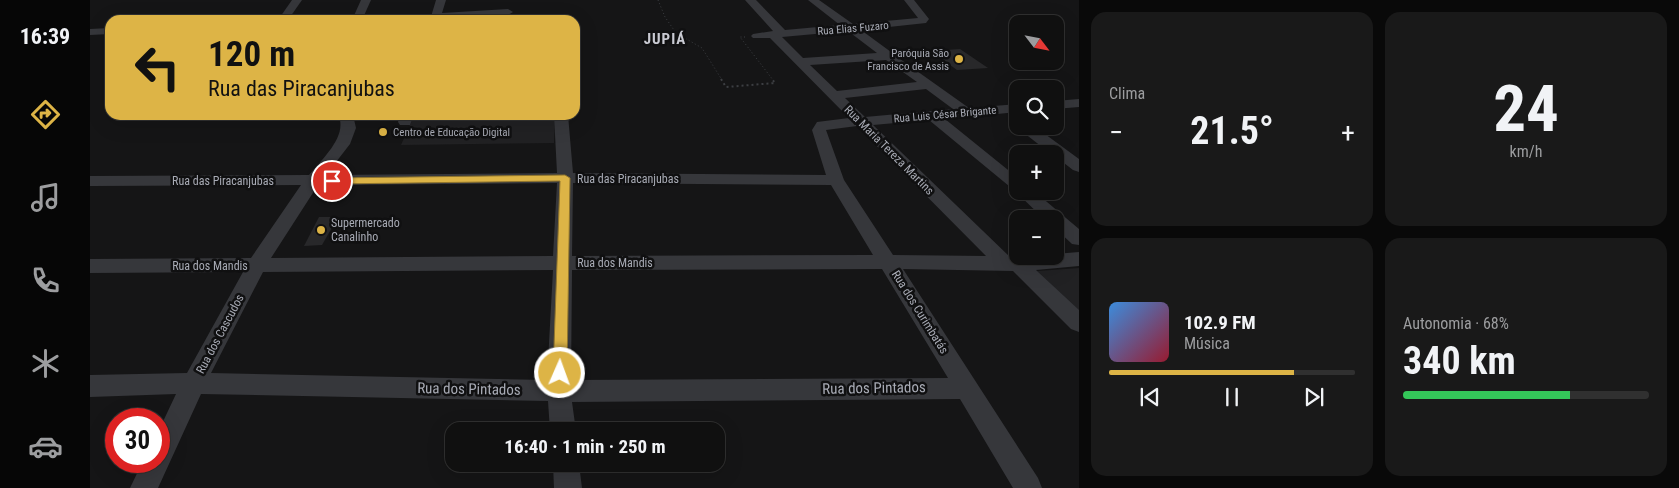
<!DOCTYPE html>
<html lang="pt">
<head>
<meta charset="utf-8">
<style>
  body { margin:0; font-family:"Roboto Condensed",sans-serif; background:#191919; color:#f1f3f6; height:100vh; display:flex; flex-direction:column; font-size:19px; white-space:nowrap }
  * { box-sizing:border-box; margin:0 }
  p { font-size:16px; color:#9c9d9f }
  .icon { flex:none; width:28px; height:28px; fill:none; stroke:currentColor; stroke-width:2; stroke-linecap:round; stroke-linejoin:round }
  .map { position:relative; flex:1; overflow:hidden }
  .side { display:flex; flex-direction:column; gap:12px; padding:12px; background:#090909; width:600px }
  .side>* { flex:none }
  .banner { position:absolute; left:15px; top:15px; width:475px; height:105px; border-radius:15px; box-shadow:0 5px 20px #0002,0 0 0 1px #303030; background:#ddb446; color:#111; overflow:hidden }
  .needle { width:32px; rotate:122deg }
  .tools { position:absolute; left:919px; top:15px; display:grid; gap:10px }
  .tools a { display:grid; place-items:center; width:55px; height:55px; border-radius:10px; background:#101010; box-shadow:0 5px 20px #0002,0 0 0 1px #303030; font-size:25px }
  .speed { position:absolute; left:15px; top:408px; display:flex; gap:10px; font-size:25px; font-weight:700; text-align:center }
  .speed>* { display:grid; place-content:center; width:65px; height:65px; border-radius:50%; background:#101010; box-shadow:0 5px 20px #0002,0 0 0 1px #303030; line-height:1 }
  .speed .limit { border:8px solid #d22; background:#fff; color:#111 }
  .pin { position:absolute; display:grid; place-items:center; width:42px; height:42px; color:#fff; margin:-21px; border:2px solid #fff; border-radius:50%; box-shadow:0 1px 5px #0007 }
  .me { position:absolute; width:55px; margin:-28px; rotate:2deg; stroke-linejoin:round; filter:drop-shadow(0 0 4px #0008) }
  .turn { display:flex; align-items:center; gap:18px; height:105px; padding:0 20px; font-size:22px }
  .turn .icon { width:65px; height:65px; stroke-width:2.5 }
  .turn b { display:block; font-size:35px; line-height:42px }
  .big { font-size:38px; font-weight:700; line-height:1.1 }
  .side .widget { flex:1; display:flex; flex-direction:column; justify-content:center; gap:8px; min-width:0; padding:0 18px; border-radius:15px; background:#191919 }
  .side .dial { align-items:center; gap:0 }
  .dial b { font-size:65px; line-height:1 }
  .song { display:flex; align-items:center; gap:15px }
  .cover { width:60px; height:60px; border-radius:8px; background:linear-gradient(135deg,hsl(210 70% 55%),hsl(350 70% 35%)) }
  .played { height:5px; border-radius:2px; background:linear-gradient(90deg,#ddb446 75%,#303030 75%) }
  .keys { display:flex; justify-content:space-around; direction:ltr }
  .heat { display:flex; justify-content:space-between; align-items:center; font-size:28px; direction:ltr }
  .charge { height:8px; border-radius:4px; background:linear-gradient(90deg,#34c759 68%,#303030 0) }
  .side .tiles { flex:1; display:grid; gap:12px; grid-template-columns:repeat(2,1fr) }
  .trip { position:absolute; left:355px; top:422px; width:280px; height:50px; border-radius:15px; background:#101010; box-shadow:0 5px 20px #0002,0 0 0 1px #303030; font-weight:700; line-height:50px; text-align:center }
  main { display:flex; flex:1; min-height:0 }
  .tabs { display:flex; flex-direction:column; width:90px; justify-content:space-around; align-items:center; background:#060606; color:#9c9d9f }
  .tabs .icon { width:35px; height:35px }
  .tabs .selected { color:#ddb446 }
  .tabs b { font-size:22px; color:#f1f3f6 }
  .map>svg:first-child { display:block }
  .built { fill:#212123 }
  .building { fill:#28282a }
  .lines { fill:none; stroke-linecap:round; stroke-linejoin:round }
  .path-far1 { stroke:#3c3e42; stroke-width:1; stroke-dasharray:1 2.5; stroke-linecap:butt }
  .path { stroke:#3c3e42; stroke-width:2; stroke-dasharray:2 3; stroke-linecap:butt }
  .minor { fill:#36373b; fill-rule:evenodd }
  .route { fill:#ddb446; stroke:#90752e }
  .poi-dot { fill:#ddb446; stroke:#101011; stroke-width:2 }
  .labels { text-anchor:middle; stroke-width:5; stroke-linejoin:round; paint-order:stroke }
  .far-street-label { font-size:11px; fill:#a8abb5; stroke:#101011 }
  .far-poi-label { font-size:11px; fill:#a8abb5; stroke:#101011; text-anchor:end }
  .street-label { font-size:12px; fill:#a8abb5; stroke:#101011 }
  .poi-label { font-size:12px; fill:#a8abb5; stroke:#101011; text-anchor:start }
  .far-district-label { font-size:15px; font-weight:bold; letter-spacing:1px; fill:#c9cad2; stroke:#101011 }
  .near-street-label { font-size:15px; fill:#a8abb5; stroke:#101011 }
</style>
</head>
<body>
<main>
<nav class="tabs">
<b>16:39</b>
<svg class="icon selected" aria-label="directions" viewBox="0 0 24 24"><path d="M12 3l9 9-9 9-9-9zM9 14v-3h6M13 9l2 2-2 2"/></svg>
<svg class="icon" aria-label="music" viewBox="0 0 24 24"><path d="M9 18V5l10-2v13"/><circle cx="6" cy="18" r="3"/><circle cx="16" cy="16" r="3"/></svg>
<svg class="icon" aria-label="phone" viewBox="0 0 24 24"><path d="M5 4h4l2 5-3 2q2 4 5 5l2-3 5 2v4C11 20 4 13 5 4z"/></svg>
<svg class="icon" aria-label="climate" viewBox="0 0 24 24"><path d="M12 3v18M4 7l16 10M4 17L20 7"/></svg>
<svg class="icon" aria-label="car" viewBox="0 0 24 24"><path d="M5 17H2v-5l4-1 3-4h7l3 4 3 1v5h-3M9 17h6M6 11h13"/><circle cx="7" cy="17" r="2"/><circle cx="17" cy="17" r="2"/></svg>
</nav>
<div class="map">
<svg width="989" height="488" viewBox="0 0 989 488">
  <rect width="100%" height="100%" fill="#151516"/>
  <g class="built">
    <polygon points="465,117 464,143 311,145 323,118"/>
    <polygon points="989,268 989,311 947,271"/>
  </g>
  <g class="building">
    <polygon points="870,49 898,68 867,70 841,51"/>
    <polygon points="229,217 248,217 232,245 214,246"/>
  </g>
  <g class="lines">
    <g class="path-far1">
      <polyline points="568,0 575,17 586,33 612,48 632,80"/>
      <polyline points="655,37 650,37 683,80"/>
    </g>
    <polyline class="path" points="631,79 636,87 685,83 682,79"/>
    <g class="minor">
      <polygon points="202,0 212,0 198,20 188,20"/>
      <polygon points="271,0 281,0 272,20 262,20"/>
      <polygon points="346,0 356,0 352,13 418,9 423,12 418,15 340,20"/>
      <path d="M655 0H666L695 30 750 25 718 0H729L763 24 828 18 814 0H824L839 19 836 23 771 30 801 52 828 51 830 54 828 57 810 59 879 108 928 104V112L855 119 928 178V191H944L989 229V245L982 244 965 228V219H954L925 191 839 120 783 125 920 257 965 256V254L989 252V266L946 270 989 310V332L981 329 923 271 813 269 948 478 952 488H923L870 399 482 402 486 431H460L458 401 111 394 68 488H40L53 461H69V430L86 394 0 397V375L97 373 153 272 0 273V259L161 258 211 185 0 186V176L219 175C231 160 254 140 250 120H88L83 119 82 115H263L266 128 260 144 236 175 467 173 464 115H478L483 173 736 175 722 130 727 122 759 118 680 38H663L661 36 663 34 683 31ZM758 31 787 53 713 58 692 37ZM796 60 827 82 747 91 720 65ZM836 89 863 109 775 117 755 98ZM767 126 896 256 803 255 754 180 736 130ZM467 183 463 256 181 258 228 185ZM483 183 741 185 783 255 482 256ZM792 269 858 378 481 380 482 270ZM463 270 457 380 121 373 173 272Z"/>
      <polygon points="20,28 20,34 0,35 0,29"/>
      <polygon points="989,99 989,107 965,109 965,101"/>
      <polygon points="310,115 324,115 320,125 310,125 308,122"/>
      <polygon points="928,125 944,126 989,159 989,172 983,170 965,156 965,154 961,154 929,129"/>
      <polygon points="463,464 489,464 492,488 464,488"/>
    </g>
  </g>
  <polygon class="route" points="475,175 480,178 477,373 475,377 470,379 465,377 463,373 470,181 242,184 237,181 242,178"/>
  <g class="poi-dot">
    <circle cx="869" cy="59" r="5"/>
    <circle cx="293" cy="132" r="5"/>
    <circle cx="231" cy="230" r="5"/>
  </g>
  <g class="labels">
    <g class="far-street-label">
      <text transform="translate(763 28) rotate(-5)" y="4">Rua Elias Fuzaro</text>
      <text transform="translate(855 114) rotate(-5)" y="4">Rua Luis César Brigante</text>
    </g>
    <g class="far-poi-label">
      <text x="859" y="57">Paróquia São<tspan x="859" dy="13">Francisco de Assis</tspan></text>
      <text x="303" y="136" text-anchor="start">Centro de Educação Digital</text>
    </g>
    <g class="street-label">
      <text transform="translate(799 150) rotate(45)" y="4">Rua Maria Tereza Martins</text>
      <text x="538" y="183">Rua das Piracanjubas</text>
      <text x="133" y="185">Rua das Piracanjubas</text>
      <text x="525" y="267">Rua dos Mandis</text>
      <text x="120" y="270">Rua dos Mandis</text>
      <text transform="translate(830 312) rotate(58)" y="4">Rua dos Curimbatás</text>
      <text transform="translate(130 334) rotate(-62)" y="4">Rua dos Cascudos</text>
    </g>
    <g class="poi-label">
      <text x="241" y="227">Supermercado<tspan x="241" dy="14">Canalinho</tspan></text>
    </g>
    <g class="far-district-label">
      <text x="575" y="44">JUPIÁ</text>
    </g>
    <g class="near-street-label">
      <text transform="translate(784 388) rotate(-1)" y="5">Rua dos Pintados</text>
      <text transform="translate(379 389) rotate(1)" y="5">Rua dos Pintados</text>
    </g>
  </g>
</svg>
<div class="tools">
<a><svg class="needle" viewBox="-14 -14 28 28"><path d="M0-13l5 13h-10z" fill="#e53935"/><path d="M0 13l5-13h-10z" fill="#9c9d9f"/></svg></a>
<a><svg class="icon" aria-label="search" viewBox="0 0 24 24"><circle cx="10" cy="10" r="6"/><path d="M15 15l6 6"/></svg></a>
<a>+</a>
<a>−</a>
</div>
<div class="speed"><div class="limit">30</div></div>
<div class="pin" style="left:242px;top:181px;background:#d93025"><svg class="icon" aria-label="arrive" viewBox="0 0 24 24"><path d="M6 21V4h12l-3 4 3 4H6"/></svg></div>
<svg class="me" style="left:470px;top:373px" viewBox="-20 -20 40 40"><circle r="17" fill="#ddb446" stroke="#fff" stroke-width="3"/><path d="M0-11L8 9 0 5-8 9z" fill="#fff"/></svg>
<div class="trip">16:40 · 1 min · 250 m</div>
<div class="banner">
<div class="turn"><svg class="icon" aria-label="left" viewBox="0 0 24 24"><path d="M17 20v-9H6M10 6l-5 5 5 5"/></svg><div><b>120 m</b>Rua das Piracanjubas</div></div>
</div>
</div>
<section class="side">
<div class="tiles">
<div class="widget"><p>Clima</p>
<div class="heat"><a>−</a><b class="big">21.5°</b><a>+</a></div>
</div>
<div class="widget dial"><b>24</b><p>km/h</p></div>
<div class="widget">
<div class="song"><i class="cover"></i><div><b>102.9 FM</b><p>Música</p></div></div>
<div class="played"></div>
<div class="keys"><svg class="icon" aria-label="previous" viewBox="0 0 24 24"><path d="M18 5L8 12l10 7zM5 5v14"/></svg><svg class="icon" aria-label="pause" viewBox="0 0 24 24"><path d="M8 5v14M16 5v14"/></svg><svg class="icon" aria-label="next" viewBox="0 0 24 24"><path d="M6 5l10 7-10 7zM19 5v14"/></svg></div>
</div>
<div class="widget"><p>Autonomia · 68%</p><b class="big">340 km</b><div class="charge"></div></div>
</div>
</section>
</main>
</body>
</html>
